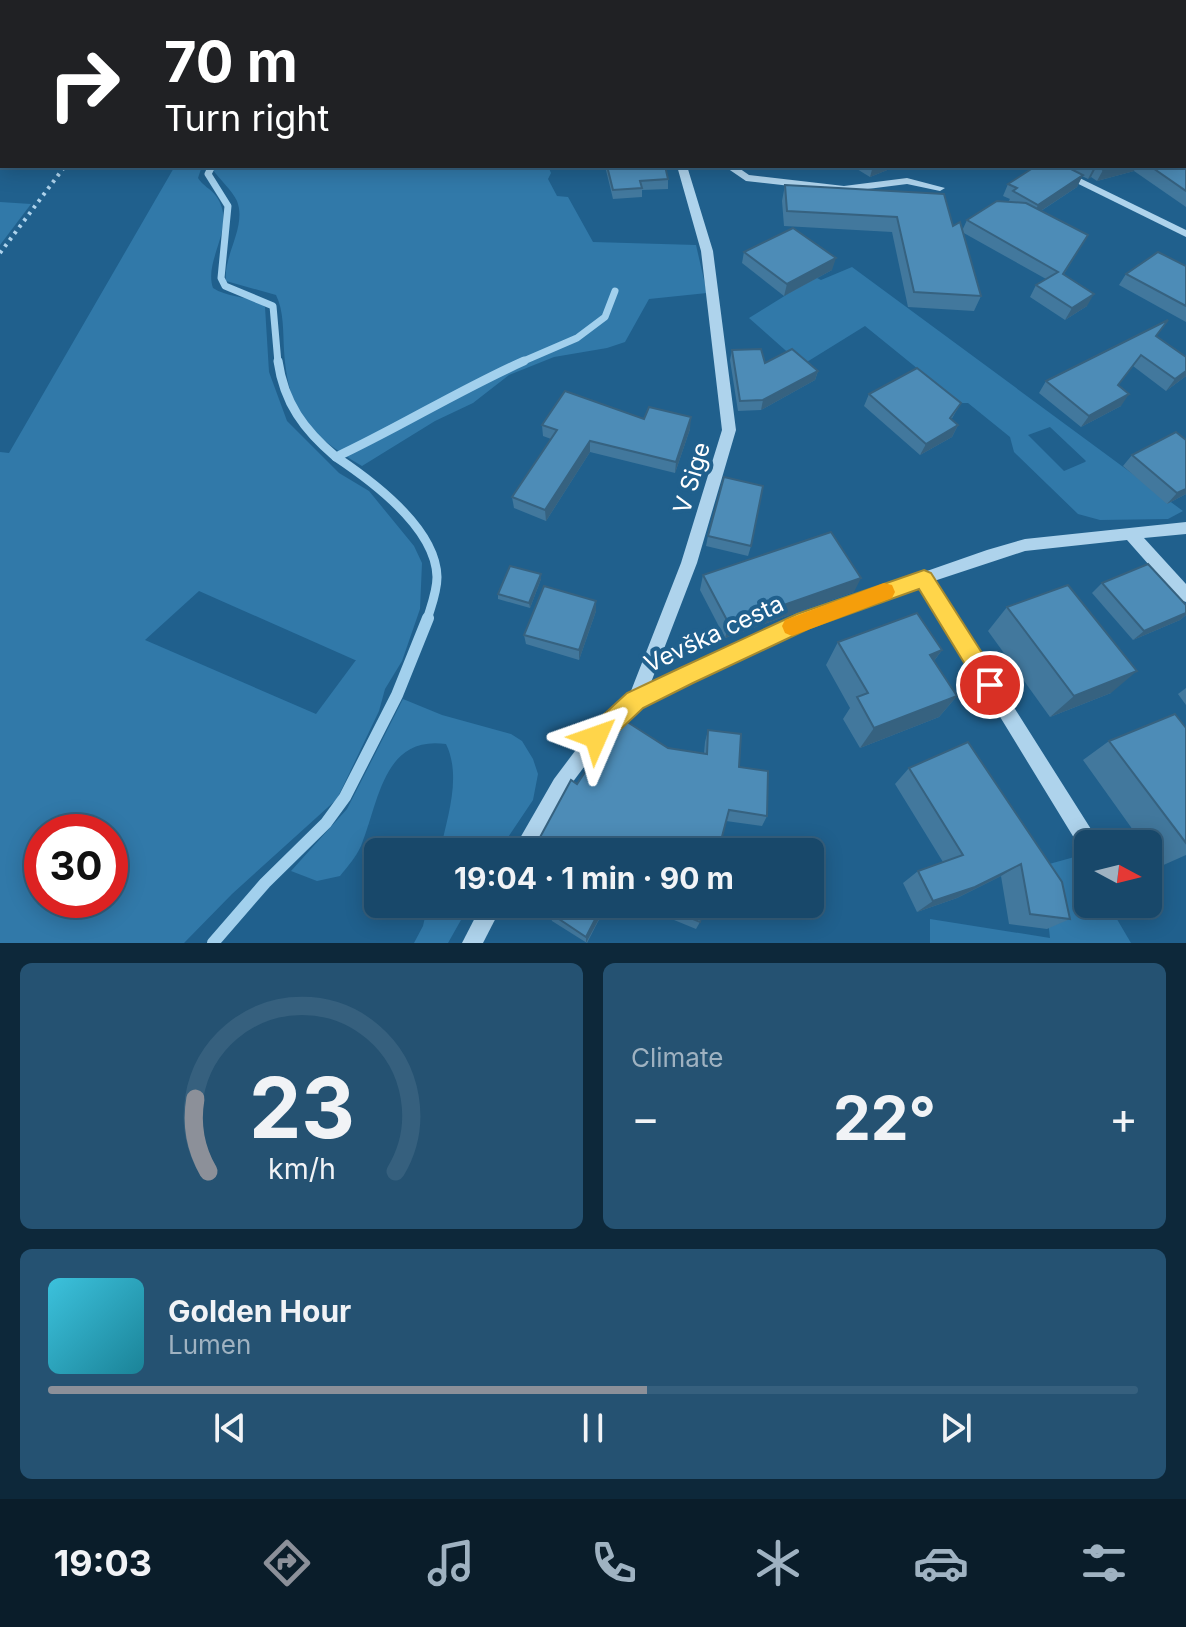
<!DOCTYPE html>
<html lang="en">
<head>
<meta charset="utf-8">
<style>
  body { margin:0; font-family:Inter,sans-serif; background:#255272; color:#f1f3f6; height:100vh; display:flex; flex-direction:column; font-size:30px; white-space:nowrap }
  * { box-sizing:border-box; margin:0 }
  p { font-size:26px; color:#9fb2c1 }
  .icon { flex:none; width:44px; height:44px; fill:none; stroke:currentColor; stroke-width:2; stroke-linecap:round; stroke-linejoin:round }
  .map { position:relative; height:943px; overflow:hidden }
  .sheet { display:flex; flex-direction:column; gap:20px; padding:20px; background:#0d283a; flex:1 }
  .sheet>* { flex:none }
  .banner { position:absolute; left:0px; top:0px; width:1186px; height:168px; box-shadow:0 4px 20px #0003,0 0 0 2px #36607e; background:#202124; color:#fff; overflow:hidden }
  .needle { width:52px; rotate:97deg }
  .fabs { position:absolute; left:1074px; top:830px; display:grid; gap:16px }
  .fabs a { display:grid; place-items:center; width:88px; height:88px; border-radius:12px; background:#18486a; box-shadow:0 4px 20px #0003,0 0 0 2px #36607e; font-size:40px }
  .speed { position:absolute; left:24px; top:814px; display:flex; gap:16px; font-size:40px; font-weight:700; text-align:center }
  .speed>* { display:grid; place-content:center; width:104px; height:104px; border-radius:50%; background:#18486a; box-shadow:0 4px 20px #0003,0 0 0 2px #36607e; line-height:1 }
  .speed .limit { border:12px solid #d22; background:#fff; color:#111 }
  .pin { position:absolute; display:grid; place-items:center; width:68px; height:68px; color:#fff; margin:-34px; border:4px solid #fff; border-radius:50%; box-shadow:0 2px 8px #0007 }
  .me { position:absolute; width:88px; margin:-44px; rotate:47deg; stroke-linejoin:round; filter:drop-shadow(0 0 6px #0008) }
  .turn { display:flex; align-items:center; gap:28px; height:168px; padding:0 32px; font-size:36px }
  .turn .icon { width:104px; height:104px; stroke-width:2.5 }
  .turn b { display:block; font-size:56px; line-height:68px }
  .big { font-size:60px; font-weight:700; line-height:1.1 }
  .sheet .card { flex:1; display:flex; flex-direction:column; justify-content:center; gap:12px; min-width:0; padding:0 28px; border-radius:12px; background:#255272 }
  .sheet .dial { align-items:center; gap:0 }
  .dial svg { height:208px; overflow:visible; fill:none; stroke:#36607e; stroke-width:7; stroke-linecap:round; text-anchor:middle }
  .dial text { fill:#f1f3f6; stroke:none }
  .song { display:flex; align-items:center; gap:24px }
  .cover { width:96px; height:96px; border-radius:12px; background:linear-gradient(135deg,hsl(190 70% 55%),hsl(190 70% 35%)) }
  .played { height:8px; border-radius:4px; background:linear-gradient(90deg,#8c9099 55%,#36607e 55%) }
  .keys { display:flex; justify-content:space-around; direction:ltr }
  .heat { display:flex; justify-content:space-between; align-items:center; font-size:44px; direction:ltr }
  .sheet .tiles { flex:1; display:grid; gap:20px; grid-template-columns:1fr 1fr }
  .card:last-child { grid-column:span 2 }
  .trip { position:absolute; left:364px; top:838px; width:460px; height:80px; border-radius:12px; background:#18486a; box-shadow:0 4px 20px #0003,0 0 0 2px #36607e; font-weight:700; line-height:80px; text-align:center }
  .menu { display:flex; height:128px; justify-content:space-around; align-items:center; background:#0a1d2a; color:#9fb2c1 }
  .menu .icon { width:56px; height:56px }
  .menu .on { color:#8c9099 }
  .menu b { font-size:36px; color:#f1f3f6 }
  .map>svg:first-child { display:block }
  .green { fill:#3179a9; fill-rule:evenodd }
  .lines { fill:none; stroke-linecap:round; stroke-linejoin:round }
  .stream-far2 { stroke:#a2d0ed; stroke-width:7 }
  .stream-far1 { stroke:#a2d0ed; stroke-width:9 }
  .stream { stroke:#a2d0ed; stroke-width:12 }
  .path-far1 { stroke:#aed3ec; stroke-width:3; stroke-dasharray:3 4; stroke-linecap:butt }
  .path { stroke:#aed3ec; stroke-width:4; stroke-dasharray:3 5; stroke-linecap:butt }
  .minor { fill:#aed3ec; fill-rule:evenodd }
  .wall { fill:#42789d }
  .shaded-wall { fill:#366280 }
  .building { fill:#4d8cb7; stroke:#366280; stroke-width:2 }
  .route { fill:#ffd54a; stroke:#a68a30; stroke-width:2 }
  .slow { fill:#f59e0b }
  .labels { text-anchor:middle; stroke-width:8; stroke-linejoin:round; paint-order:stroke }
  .street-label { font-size:24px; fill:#fff; stroke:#20608d }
</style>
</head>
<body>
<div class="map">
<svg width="1186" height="943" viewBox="0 0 1186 943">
  <rect width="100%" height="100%" fill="#20608d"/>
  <g class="green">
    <polygon points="166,0 551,0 552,2 163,2"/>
    <polygon points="781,0 1186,0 1186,76 1184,2"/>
    <path d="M175 166H202L198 178C203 186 211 189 216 196 238 226 203 259 213 288 230 299 251 295 265 307L269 372 287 421 339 473 369 491 414 546 422 563 420 609 402 661 385 689 379 711 337 799 232 894 184 943H0V452L9 453ZM199 591 355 660H356L316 714 145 640ZM42 832H110V900H42Z"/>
    <path d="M215 166H548L551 173 548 179 557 196 568 197 593 242 696 245 707 293 649 299 625 342 607 348 554 357 509 375 473 403 435 421 362 466C310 434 288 415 284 350 283 332 284 311 276 295L226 281C223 255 247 227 237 201 232 190 220 180 213 170Z"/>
    <polygon points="0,202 31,204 0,245"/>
    <path d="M852 267 1183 511 1168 519 1100 520 1078 514 1014 452 1010 437 968 403H960L865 326 802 365 749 318 815 277 821 280ZM1050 427 1086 461 1085 462 1064 471 1028 435Z"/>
    <path d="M403 699 442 715 511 734 522 741 533 759 538 774 533 800 498 852H440C447 817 462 777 446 744 383 735 379 802 361 846 356 857 348 866 340 876L317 881 291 871 347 809Z"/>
    <polygon points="1078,856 1088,872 1088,904 1108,904 1131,943 930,943 930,919 1050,938 1042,866"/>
    <polygon points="428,904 470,904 448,943 414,943 423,926"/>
  </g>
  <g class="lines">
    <g class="stream-far2">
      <polyline points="212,166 208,174 228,206 221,278 225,286 273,306 278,363"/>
      <polyline points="519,363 577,338 605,317 615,291"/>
    </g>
    <g class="stream-far1">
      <path d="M278 361C284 403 304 430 336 457 400 427 459 390 524 361"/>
      <path d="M336 457C372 481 436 528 437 577 437 592 431 606 427 620"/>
    </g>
    <polyline class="stream" points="213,943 265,883 326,823 345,797 397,695 428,618"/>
    <polyline class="path-far1" points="159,2 162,0"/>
    <polyline class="path" points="0,253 65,166"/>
    <g class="minor">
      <polygon points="620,0 628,0 629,2 621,2"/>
      <polygon points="766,0 774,0 775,2 767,2"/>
      <polygon points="677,166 687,166 713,251 736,430 697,563 650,685 798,616 987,550 1025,539 1186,522 1186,534 1144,538 1186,584 1186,602 1180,600 1127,540 1025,551 934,581 1096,837 1098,844 1088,844 1088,853 1082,851 920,586 809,626 641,707 602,743 566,791 532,852 512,852 554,779 590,731 629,696 681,563 722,430 701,251"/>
      <polygon points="724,166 736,166 749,175 844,186 907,178 945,188 940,191 907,184 844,192 746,181"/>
      <polygon points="1042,166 1055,166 1186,230 1186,237"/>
      <polygon points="482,904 503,904 483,943 462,943"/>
    </g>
  </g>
  <g class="wall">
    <polygon points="1186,108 1186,207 1134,171 1097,181 1091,177 1088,179 1082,176 1077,187 1041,211 1081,246 1064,274 1087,306 1065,320 1030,297 1036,285 1046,279 962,232 981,296 974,311 908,307 892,232 784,226 782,201 785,185 953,226 962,231 967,220 1008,202 1010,199 1003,196 1008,184 1036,166 1184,166"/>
    <polygon points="605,166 665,166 668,179 668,189 642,190 642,197 613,199"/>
    <polygon points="852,166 897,166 870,177"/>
    <polygon points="744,252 832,270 784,296 742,263"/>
    <polygon points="1186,266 1186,322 1119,285 1126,274"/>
    <polygon points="1156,336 1186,376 1166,391 1133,366 1118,385 1121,406 1081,427 1039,393 1046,381"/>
    <polygon points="732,350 765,363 818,371 815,380 761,410 738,411 730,360"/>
    <polygon points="869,394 961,403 951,420 958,425 952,437 920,455 864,406"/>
    <polygon points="644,419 690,429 675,473 590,452 546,521 514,508 512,497 551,439 543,436 542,425"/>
    <polygon points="1132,455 1186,494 1167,504 1123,466"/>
    <polygon points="708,536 751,546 748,556 706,546"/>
    <polygon points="541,574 541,579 530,608 498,599 498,594"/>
    <polygon points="703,575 854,592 725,638 700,590"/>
    <polygon points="1102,583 1186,605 1186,615 1180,620 1133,640 1092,593"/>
    <polygon points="596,601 596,611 579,660 526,644 524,635"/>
    <polygon points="1007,607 1111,693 1050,717 988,631"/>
    <polygon points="838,642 942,650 934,661 957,696 939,717 860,748 843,719 850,708 826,665"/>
    <polygon points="1186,688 1186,705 1178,694"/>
    <polygon points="1186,728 1186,855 1159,867 1148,851 1148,844 1143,844 1083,760 1109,741"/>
    <polygon points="708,730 739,767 767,816 762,826 726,821 577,784 668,748 704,753 705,742"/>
    <polygon points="968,742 1070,919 1047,929 1009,924 1001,876 957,898 917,912 903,883 918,871 943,862 895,784 909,768"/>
    <polygon points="607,904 587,943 552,921 550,913"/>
    <polygon points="635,904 705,904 700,922 696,929"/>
  </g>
  <g class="shaded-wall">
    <polygon points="873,166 897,166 870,177"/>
    <polygon points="1097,166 1091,177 1088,179 1094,167"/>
    <polygon points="1116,166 1136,166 1134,171 1097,181 1103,170"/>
    <polygon points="1083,175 1077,187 1033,216 1038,205"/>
    <polygon points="836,258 832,270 784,296 787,284"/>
    <polygon points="1094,294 1087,306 1065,320 1072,308"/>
    <polygon points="818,371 815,380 761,410 763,400"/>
    <polygon points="1186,371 1186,376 1166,391 1175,379"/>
    <polygon points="1129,394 1121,406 1081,427 1089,416"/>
    <polygon points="691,417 690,429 675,473 676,462"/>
    <polygon points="958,425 952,437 920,455 926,444"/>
    <polygon points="590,441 590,452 546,521 545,510"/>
    <polygon points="1186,489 1186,494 1167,504 1177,493"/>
    <polygon points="541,574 541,579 530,608 529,603"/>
    <polygon points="861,578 854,592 725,638 729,624"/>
    <polygon points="596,601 596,611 579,660 579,650"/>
    <polygon points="1186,613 1186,615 1180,620 1133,640 1144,631"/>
    <polygon points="942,650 925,673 930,655"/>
    <polygon points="1137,671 1111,693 1050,717 1074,696"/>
    <polygon points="957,696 939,717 860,748 874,728"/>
    <polygon points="1021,864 1001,876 957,898 917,912 933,901"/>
    <polygon points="603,904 607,904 586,943 586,937"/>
  </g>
  <g class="building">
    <rect x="560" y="0" width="44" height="2"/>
    <polygon points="647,0 761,0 762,2 648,2"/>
    <polygon points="871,0 946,0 947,2 872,2"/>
    <polygon points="1184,107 1186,108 1186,191 1150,166 1184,166"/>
    <polygon points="607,166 665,166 668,179 640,181 642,188 613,190"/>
    <polygon points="1036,166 1065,166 1083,175 1038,205 1013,191 1017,188 1008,184"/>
    <polygon points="1098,166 1116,166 1103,170"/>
    <polygon points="785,185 944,194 953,226 960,222 981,296 914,292 897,217 787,211"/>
    <polygon points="997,201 1026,203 1088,235 1063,274 1094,294 1072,308 1036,285 1058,272 967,220"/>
    <polygon points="793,228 836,258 787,284 744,252"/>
    <polygon points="1158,252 1186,266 1186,306 1126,274"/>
    <polygon points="1168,320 1156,336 1186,357 1186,371 1175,379 1141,355 1118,385 1129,394 1089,416 1046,381"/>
    <polygon points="761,349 765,363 792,349 818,371 763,400 740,401 732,350"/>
    <polygon points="917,368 961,403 950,418 958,425 926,444 869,394"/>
    <polygon points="565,391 644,419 649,407 691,417 676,462 590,441 545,510 512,497 557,430 542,425"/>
    <polygon points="1176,432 1186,440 1186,489 1177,493 1132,455"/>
    <polygon points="724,477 763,486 751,546 708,536"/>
    <polygon points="831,532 861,578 729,624 703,575"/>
    <polygon points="1148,564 1186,605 1186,613 1144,631 1102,583"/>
    <polygon points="510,566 541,574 529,603 498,594"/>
    <polygon points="1068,585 1137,671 1074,696 1007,607"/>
    <polygon points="544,586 596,601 579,650 524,635"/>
    <polygon points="917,613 942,650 930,655 957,696 874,728 857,697 868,693 838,642"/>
    <polygon points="1175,714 1186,728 1186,843 1109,741"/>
    <polygon points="621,718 668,748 707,754 708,730 741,734 739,767 768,771 767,816 729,810 718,852 532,852 571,780 577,784"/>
    <polygon points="968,742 1062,882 1070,919 1030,914 1021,864 975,887 933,901 918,871 963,855 909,768"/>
    <polygon points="556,904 603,904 586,937 550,913"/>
    <polygon points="656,904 705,904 700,922"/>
  </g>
  <polygon class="route" points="924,570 931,573 998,678 1001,685 998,692 990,695 982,692 919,589 810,628 693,683 643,708 604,745 596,748 588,745 585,737 588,729 627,693 678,669 797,614"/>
  <polygon class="slow" points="884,583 892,585 895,592 892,598 792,636 785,633 782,626 785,620"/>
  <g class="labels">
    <g class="street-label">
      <text transform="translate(692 478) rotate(-73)" y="8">V Sige</text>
      <text transform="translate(714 634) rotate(-25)" y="8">Vevška cesta</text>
    </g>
  </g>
</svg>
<div class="fabs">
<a><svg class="needle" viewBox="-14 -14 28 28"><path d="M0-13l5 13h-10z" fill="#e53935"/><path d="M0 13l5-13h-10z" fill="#9fb2c1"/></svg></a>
</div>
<div class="speed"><div class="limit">30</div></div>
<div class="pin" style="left:990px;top:685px;background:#d93025"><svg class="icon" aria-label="arrive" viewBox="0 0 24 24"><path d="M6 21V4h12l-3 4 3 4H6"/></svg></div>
<svg class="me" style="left:596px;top:737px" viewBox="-20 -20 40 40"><path d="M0-17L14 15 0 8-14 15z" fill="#ffd54a" stroke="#fff" stroke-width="4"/></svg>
<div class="trip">19:04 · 1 min · 90 m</div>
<div class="banner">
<div class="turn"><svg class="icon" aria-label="right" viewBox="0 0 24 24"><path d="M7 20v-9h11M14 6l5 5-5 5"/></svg><div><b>70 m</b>Turn right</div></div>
</div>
</div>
<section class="sheet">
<div class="tiles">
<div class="card dial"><svg viewBox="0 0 100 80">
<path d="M14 69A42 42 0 1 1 86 69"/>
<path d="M14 69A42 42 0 0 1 9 41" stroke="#8c9099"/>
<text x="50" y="56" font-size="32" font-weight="700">23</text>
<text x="50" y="72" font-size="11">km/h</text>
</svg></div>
<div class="card"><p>Climate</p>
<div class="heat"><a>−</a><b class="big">22°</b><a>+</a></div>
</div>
<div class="card">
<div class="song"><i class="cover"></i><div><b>Golden Hour</b><p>Lumen</p></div></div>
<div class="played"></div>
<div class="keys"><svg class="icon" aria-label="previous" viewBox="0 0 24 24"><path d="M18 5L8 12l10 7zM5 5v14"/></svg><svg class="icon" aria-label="pause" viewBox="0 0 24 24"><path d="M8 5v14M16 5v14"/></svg><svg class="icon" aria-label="next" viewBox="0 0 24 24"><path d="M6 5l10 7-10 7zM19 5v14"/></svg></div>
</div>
</div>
</section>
<nav class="menu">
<b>19:03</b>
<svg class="icon on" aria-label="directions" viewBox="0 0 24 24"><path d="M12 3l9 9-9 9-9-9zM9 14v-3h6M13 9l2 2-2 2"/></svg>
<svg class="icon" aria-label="music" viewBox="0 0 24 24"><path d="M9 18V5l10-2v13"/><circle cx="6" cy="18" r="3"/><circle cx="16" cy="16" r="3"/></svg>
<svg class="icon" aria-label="phone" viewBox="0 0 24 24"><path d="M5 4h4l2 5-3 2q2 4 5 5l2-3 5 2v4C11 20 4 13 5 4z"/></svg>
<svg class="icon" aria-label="climate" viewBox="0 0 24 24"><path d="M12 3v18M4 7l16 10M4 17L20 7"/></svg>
<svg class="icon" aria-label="car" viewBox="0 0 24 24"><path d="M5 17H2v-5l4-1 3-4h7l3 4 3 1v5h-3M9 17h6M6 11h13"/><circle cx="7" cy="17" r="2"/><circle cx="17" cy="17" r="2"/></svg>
<svg class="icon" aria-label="filters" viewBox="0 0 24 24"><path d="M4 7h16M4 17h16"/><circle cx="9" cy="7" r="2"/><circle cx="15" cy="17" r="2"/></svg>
</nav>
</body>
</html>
